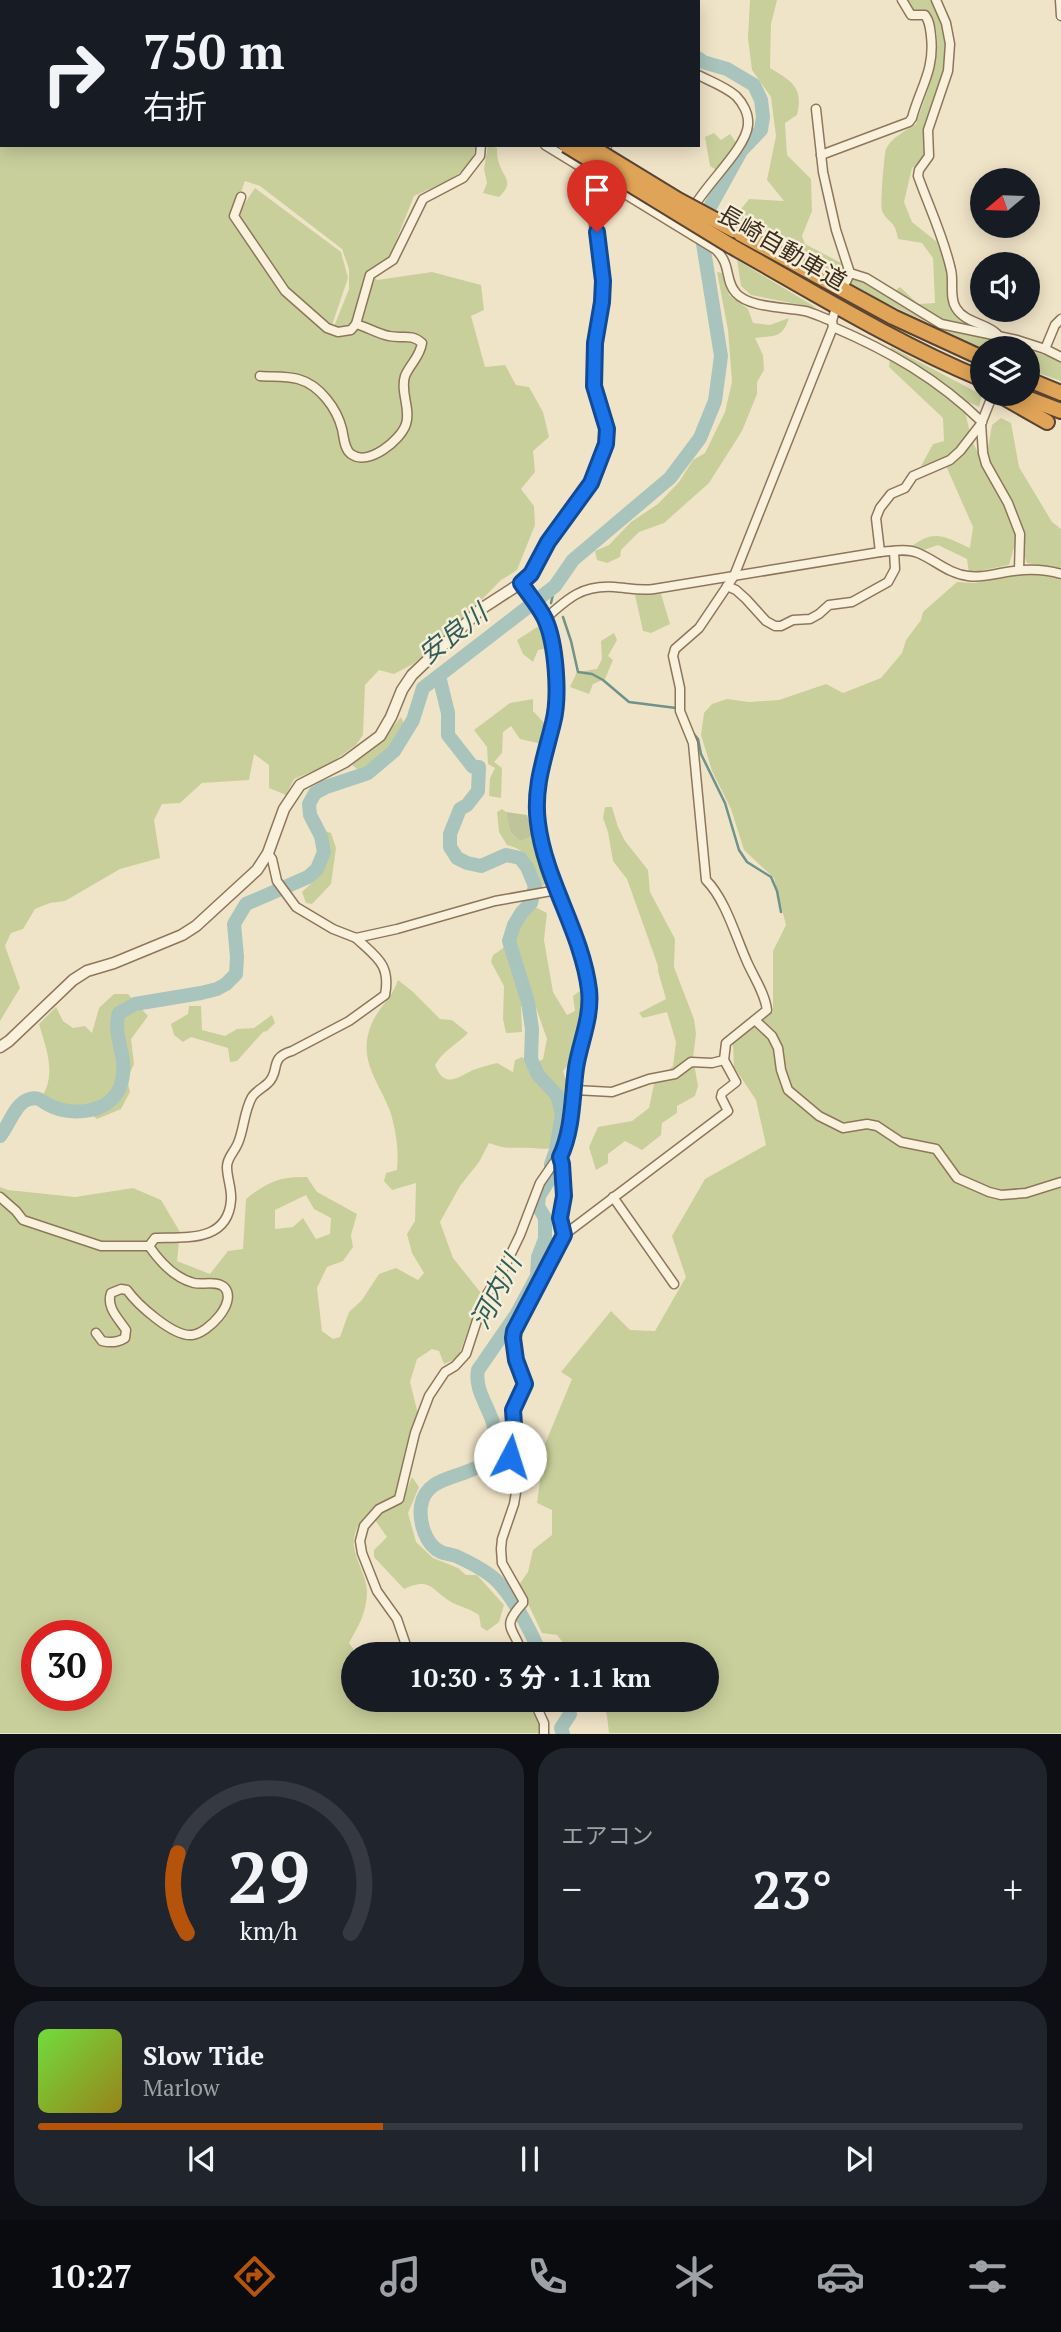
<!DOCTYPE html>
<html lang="ja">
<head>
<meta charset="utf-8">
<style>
  body { margin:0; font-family:"PT Serif","Noto Sans JP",serif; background:#20242c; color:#f1f3f6; height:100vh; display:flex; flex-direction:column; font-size:26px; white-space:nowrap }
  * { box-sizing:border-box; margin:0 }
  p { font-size:23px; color:#9ea1a6 }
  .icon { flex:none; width:38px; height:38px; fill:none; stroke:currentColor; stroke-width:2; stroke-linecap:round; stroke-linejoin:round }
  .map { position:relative; height:1734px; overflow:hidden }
  .sheet { display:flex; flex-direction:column; gap:14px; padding:14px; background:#0d0f14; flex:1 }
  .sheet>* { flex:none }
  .guide { position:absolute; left:0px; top:0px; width:700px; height:147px; box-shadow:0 4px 18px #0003; background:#171b24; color:#f1f3f6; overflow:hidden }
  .needle { width:46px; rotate:251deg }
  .buttons { position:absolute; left:970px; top:168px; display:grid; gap:14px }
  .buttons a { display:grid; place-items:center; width:70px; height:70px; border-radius:50%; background:#171b24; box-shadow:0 4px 18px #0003; font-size:35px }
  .speed { position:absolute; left:21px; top:1620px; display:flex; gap:14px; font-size:35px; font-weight:700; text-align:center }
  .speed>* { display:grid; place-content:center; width:91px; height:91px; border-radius:50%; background:#171b24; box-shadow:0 4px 18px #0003; line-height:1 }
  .speed .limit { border:10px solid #d22; background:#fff; color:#111 }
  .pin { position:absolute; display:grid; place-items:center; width:60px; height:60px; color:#fff; margin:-72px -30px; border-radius:50% 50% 50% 0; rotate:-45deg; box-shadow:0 0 7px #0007 }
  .pin .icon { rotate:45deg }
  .me { position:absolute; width:77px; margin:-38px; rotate:5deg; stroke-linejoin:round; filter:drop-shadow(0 0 5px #0008) }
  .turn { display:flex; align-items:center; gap:24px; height:147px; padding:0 28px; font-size:32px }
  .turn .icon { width:91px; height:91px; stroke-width:2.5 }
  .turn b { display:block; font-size:49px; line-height:60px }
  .big { font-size:52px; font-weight:700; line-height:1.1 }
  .sheet .widget { flex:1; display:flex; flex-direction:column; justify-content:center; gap:10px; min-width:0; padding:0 24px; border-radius:28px; background:#20242c }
  .sheet .dial { align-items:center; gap:0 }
  .dial svg { height:182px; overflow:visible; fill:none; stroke:#363941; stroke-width:7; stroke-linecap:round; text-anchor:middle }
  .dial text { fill:#f1f3f6; stroke:none }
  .song { display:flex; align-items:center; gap:21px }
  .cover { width:84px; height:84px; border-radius:10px; background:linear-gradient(135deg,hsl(100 70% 55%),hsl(50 70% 35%)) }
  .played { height:7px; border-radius:4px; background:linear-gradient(90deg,#b45309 35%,#363941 35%) }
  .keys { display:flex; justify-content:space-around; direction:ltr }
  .heat { display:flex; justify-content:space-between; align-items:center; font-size:38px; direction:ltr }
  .sheet .tiles { flex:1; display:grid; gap:14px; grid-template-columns:1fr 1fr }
  .widget:last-child { grid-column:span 2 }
  .trip { position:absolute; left:341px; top:1642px; width:378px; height:70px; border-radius:35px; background:#171b24; box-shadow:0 4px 18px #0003; font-weight:700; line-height:70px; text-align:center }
  .menu { display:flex; height:112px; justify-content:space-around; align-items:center; background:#090b0e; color:#9ea1a6 }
  .menu .icon { width:49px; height:49px }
  .menu .current { color:#b45309 }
  .menu b { font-size:32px; color:#f1f3f6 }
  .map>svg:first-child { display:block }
  .green { fill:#c9cf9b; fill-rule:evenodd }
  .cemetery { fill:#bfc49a }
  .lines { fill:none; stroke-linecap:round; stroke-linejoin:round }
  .stream { stroke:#6f938a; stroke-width:2.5 }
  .river { stroke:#a9c4bc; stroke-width:14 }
  .minor-casing { stroke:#8d765c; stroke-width:11 }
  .tertiary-casing { stroke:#8d765c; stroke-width:13 }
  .motorway-casing { stroke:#5b4430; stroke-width:18 }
  .minor { stroke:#faf1dc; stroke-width:8 }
  .tertiary { stroke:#faf1dc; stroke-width:10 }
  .motorway { stroke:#e0a458; stroke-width:14 }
  .motorway-bridge-casing { stroke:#5b4430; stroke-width:18; stroke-linecap:butt }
  .motorway-bridge { stroke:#e0a458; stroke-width:14 }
  .route-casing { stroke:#114b97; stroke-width:18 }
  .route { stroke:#1a73e8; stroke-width:12 }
  .labels { text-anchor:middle; stroke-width:5; stroke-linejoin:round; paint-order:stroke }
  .street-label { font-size:24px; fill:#3d2e20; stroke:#f7eed8 }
  .water-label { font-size:26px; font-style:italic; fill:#2f5d5a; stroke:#f7eed8 }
</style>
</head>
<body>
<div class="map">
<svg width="1061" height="1734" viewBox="0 0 1061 1734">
  <rect width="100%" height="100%" fill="#f0e4c8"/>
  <g class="green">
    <path d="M0 0H277L276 2H2V145H475C477 173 434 186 414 196L390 256 369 272 377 280 432 272 481 285 484 310 471 316 485 367 505 365 516 385 529 387 543 412 549 437 533 451 535 472 521 489 534 506 535 525 517 570 501 580 441 641 413 664 394 674 379 670 365 685 363 735 356 745 328 765 294 779 286 795 269 788V765L254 754 249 780 202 783 180 803 162 804 154 820 160 858 120 869 65 901 50 903 35 909 23 929 11 933 5 946 20 988 0 1021ZM245 181 260 186 342 249 349 269V289L331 334C286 307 260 260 232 217Z"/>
    <path d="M750 0H777L771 24 770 68C791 81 804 87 797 115L785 123 787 155 811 179 812 211 802 236 805 244 895 291 900 287 918 304 935 303 933 258 922 243 898 239C895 219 888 224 882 211 880 206 884 155 886 149 891 138 906 130 916 124 925 96 954 33 924 11L913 12 906 0H934L943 26 947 46 945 71 924 132V159L912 168 904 202 912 222 937 242 949 275 956 313 986 338 1022 348H982L880 300 733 219 749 199 784 201 767 180 776 136 771 97 752 70 748 38Z"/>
    <polygon points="714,133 721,140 730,134 737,144 716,170 710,166 705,137"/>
    <path d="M488 145 497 148C497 152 497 156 498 160 502 177 516 181 499 197L483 193 487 183 484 169Z"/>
    <polygon points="255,188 341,252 348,278 331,328 288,290 237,215"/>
    <polygon points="737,260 817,308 751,295 741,286"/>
    <path d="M717 272 722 273 729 295 748 309 753 323 770 325 789 318C782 340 773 335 755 338L763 355 764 370 757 382V394L742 431 709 483 664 523 639 532 621 550 620 557 607 563 597 560 595 551 609 545 631 522 658 504 679 482 693 460 705 453 725 412 732 382 728 330Z"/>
    <path d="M891 347 982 395 979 407 962 399 972 441 1005 506 1017 537 1009 565 969 573 967 559 938 545 921 551 911 547C934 528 946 537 970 548L973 527 943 459 921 466 933 444 944 441 943 418 889 367Z"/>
    <polygon points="1027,350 1061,360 1061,381 1027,369"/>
    <polygon points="1001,418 1011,423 1019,467 1052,522 1061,529 1061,569 1027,563 1024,556 1022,529 1009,496 990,464 987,453 992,425"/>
    <polygon points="1017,575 1044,575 1061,580 1061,1733 609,1733 607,1716 602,1699 707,1699 707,1654 572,1654 557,1635 542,1633 519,1585 528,1572 533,1550 552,1535 552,1510 537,1503 545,1444 572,1379 561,1372 611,1311 630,1330 655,1331 686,1277 672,1236 705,1179 766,1145 756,1100 734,1067 733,1043 773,1012 773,951 786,925 774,878 744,850 731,809 712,771 701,735 704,713 712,704 727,699 749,702 779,700 826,684 843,693 881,678 902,653 906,640 921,620 923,612 957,582 974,583"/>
    <polygon points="661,594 670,624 651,633 643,631 635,595"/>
    <polygon points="542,624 548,648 538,650 533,662 523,654 517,640"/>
    <polygon points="614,633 617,640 608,656 613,660 605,679 593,684 589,694 570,687 577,672 597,669 602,659 601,641"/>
    <polygon points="533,699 533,711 546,725 542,744 520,739 511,726 503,732 502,753 494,762 502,768 501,798 489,796 490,778 495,768 488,764 487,747 474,730 510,703"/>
    <polygon points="401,717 405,726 388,753 360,771 352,765 381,741"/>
    <polygon points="605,807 612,807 618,827 625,841 648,870 650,892 675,939 674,967 694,1019 696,1034 693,1058 698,1086 695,1096 677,1106 677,1113 662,1123 661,1135 642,1150 625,1141 608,1154 608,1163 596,1170 589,1147 598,1127 632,1121 649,1108 654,1084 673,1066 676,1042 667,1012 643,1018 639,1013 666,999 658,971 658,966 627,879 613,861 608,832 603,818"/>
    <path d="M502 809 506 812 510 832 520 841 534 836 551 881 542 886C534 865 530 851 507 845L499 832 497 812Z"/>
    <path d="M325 831 331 833 336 848 331 884 312 904 306 903 302 892C326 871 329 863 325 831Z"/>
    <path d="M533 906 547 913 544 940 553 992 567 1015 575 1011 573 996 581 990C589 1014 581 1053 563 1071L569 1090 561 1145C548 1151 542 1148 528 1148 509 1147 508 1150 489 1143L479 1162 460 1186 440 1222 453 1258 481 1293 458 1358 444 1364 439 1351 432 1349 417 1359 410 1382 418 1414 408 1444 396 1495C377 1504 351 1522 354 1546 356 1562 367 1576 367 1593 366 1614 359 1625 349 1643L357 1654H354V1699H421L428 1702 437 1699H462L474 1703 497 1701 508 1710 522 1699 539 1720V1733H0V1187L8 1190 75 1197 133 1188 161 1200 180 1232 177 1261 210 1274 228 1251 243 1249 246 1199C267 1182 280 1176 307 1177L317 1192 357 1214 351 1235 353 1247 343 1261 327 1267 317 1288 322 1331 333 1339 340 1337 349 1312 362 1300 379 1274 396 1268 418 1280 424 1273 412 1253 407 1234 415 1221 416 1183 392 1190 384 1181 386 1173 397 1170C399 1150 396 1130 390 1111 381 1086 361 1064 368 1035 374 1009 390 1003 398 980L412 991 440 1019 452 1020 468 1033C456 1045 444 1050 435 1065 445 1089 456 1078 473 1070 481 1067 489 1065 497 1063L513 1072 515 1060 522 1057 532 1066 543 1059 547 1039 534 1002 521 1006 522 1032 506 1033 503 1019 504 986 491 962 493 955C515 942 518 926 533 906ZM306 1195 314 1209 331 1218 330 1234 316 1239 303 1218 293 1227 275 1229V1210ZM37 1636H96V1696H37Z"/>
    <path d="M114 994H128L148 1016 131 1039 134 1064 127 1079 130 1092 121 1109 97 1119 82 1107 50 1102 43 1095C56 1072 46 1048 39 1024L56 1007 63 1021 73 1028 85 1026 92 1033 99 1008Z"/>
    <polygon points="189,1006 201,1006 202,1030 225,1036 237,1029 254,1028 272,1015 275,1023 267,1031 263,1032 237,1061 230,1062 228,1048 191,1037 183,1042 174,1035 171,1024 188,1014"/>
    <path d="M412 1477 419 1487 408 1513 416 1542 433 1558 458 1568 466 1575H477L504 1605 499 1622 487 1631 481 1627 479 1615C470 1609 462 1607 453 1603 431 1591 432 1576 404 1589L374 1557V1550L387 1537 375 1520 383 1512 401 1503Z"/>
  </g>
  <polygon class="cemetery" points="506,812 527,815 534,836 520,841 510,832"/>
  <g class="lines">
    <g class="stream">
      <polyline points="551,603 555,586"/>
      <polyline points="563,617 571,641 578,672 592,674 603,680 629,702 676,708"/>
      <polyline points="693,733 698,739 701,754 725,803 739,850 747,862 771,877 777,891 781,912"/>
    </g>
    <g class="river">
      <polyline points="665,2 665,0"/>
      <path d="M439 676 448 713V735L473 767H479L478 791 467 805 460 809 450 834V847L457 858 467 863 481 866 506 855 520 858 527 867 535 886 531 903 522 912 514 925 509 941 528 1002 532 1029 531 1059 538 1075 557 1095 562 1114 556 1150 551 1164V1177L539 1196 538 1206 545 1218V1239L538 1257 537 1276 516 1315 478 1370C473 1395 498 1415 495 1441 491 1485 427 1465 421 1506 419 1521 425 1545 441 1552 445 1554 451 1554 456 1556 469 1562 486 1570 497 1581 516 1601 529 1629 541 1654"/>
      <path d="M0 1136C9 1126 15 1102 30 1099 39 1096 42 1102 49 1105 72 1117 110 1113 120 1087 131 1058 111 1038 119 1013L135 1004 201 993 217 989 226 984 236 974 237 957 234 924 246 904 308 877 317 869 324 852 321 836 310 815 309 804 315 793 326 787 368 773 394 751 413 720 423 688 555 586 573 560 670 478 700 438 715 401 721 356 700 225 741 151 761 130 763 117 761 100 754 85 727 69 703 62 698 58"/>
      <polyline points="563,1734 561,1728 570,1714 567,1699"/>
    </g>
    <defs>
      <g id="minor">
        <polyline points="317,0 320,2"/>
        <polyline points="545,0 546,2"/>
        <polyline points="659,0 659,2"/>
        <path d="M936 0 946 23 950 44 948 71 928 130 929 156 919 170 918 176C929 207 944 238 951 270 954 282 949 297 956 308 965 323 986 323 997 334"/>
        <polyline points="1060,0 1061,16"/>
        <polyline points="816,109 823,172 836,230 850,273"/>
        <path d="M545 145 715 249C732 264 724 280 736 293 749 308 786 307 805 311 814 313 823 318 832 321"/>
        <polyline points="607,146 607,145"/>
        <path d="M821 155 909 122 912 118C920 88 935 70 931 36 930 28 930 22 925 15H911L902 0"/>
        <polyline points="241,197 234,216 285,291 327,328 338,332 351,330 356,324"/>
        <path d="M692 210C704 186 746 149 748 125 749 114 743 103 736 96 726 87 710 81 698 75"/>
        <polyline points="846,282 850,273 866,278 941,324 1017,340 1045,349 1061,357"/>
        <path d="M833 327C889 351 938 379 982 422"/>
        <polyline points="1045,349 1055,325 1061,319"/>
        <path d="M260 376C272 377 286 376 298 379 320 385 337 409 342 429 344 437 344 449 351 454 368 467 401 440 406 424 411 409 400 392 405 376 410 364 420 357 422 343 411 333 402 339 389 336 378 334 367 327 356 324L370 275 393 260 423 199 463 178 480 156 481 145"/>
        <polyline points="981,424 983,453 986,464 1008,503 1020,534 1019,570"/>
        <polyline points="880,552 876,518 880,508 891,494 905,488 913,476 950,460 960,451 981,424 993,394"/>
        <polyline points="727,586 736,590 746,599 766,621 775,626 781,626 793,620 810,619 819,614 829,605 852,602 888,582 895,569 894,551"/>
        <path d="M545 619C568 598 582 585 614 587 628 588 640 591 654 589L880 552C892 551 907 548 918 553 935 560 949 574 968 576 980 578 990 575 1001 573 1021 569 1041 568 1061 574"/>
        <polyline points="268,853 272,859 277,881 296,907 333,929 356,938 397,929 495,901 557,890"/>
        <polyline points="755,1020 772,1036 778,1048 781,1070 788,1090 819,1116 843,1128 867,1124 877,1126 901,1142 936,1149 957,1178 989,1192 1001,1195 1026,1193 1061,1182"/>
        <polyline points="575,1090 612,1092 649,1079 675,1074 691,1062 712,1063 724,1060"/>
        <path d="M0 1197 16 1211 23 1220 101 1246H149L155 1238C187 1237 228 1242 231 1200 232 1189 227 1178 227 1167 227 1157 234 1153 238 1143 244 1129 244 1111 252 1097 256 1091 263 1088 268 1083 281 1071 268 1058 292 1051L349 1021 385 995C391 964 376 957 356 938"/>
        <polyline points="613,1197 674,1284"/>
        <path d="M564 1235 728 1111 721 1097 722 1093 736 1082 724 1060 726 1043 767 1010C765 994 755 979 748 964 736 938 726 900 706 880L693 743 680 711V688L673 656 675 649 699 628 734 576 833 327 832 321 834 314"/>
        <path d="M96 1333 102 1341C110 1343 117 1343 125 1338L126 1330C118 1318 106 1307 111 1293L121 1289 127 1290C137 1304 173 1337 192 1335 208 1333 237 1303 225 1288 218 1280 203 1285 194 1283 174 1278 160 1262 149 1246"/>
        <polyline points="409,1654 397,1619 377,1591 362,1553 360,1541 364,1526 379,1509 399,1499 415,1433 429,1396 445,1372 455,1366 466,1354 484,1299 505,1266 520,1235 540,1183 564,1148 575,1090 576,1067 589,1012 589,990 583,962 557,890 543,848 538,822 537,800 541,764 554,720 555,658 553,645 544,616 521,583"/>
        <path d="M522 1654C515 1627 499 1629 523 1603V1600L502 1563 501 1549 502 1539 514 1504 518 1481 510 1454 515 1439 513 1410 525 1384 516 1360 513 1338 564 1235 560 1218 564 1196 562 1164 560 1157"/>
        <polyline points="533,1699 544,1723 544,1734"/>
      </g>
      <g id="tertiary">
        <polyline points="528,0 529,2"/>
        <polyline points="0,1047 9,1041 73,980 87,971 114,963 182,935 196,926 257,870 268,853 284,809 300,785 345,762 380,736 391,717 402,690 412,675 481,609 521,583 531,574 548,542 591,483 606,444 607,429 595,386 594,363 602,281 594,216 577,151"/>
      </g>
      <g id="motorway">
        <polyline points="361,0 363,2"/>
        <polyline points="383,0 386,2"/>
        <polyline points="734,230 893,317 982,358"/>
        <path d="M731 246C813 292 895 343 982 379"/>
        <polyline points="1027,379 1061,393"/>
        <polyline points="998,394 1047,422"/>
        <polyline points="1016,394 1061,411"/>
      </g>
    </defs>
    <use href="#minor" class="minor-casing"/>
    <use href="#tertiary" class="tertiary-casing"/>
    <use href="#motorway" class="motorway-casing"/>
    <use href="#minor" class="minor"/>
    <use href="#tertiary" class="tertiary"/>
    <use href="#motorway" class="motorway"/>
    <defs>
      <g id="motorway-bridge">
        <polyline points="566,145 731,246"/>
        <polyline points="588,145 678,200 734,230"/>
      </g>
    </defs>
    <use href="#motorway-bridge" class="motorway-bridge-casing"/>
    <use href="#motorway-bridge" class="motorway-bridge"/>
  </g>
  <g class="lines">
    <defs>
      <path id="route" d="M510 1457 515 1439 513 1410 525 1384 516 1360 513 1338 514 1331 564 1235 560 1218 564 1196 562 1164 560 1157C573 1130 572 1097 576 1068 580 1042 592 1018 589 990 582 932 545 881 538 823 533 788 545 756 553 723 560 697 556 643 545 619 539 606 529 595 521 583L531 574 548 542 591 483 606 444 607 429 594 386 595 343 602 302 603 281 597 232"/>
    </defs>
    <use href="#route" class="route-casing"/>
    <use href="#route" class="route"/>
  </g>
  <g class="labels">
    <g class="street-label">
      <text transform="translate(782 248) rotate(30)" y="8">長崎自動車道</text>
    </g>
    <g class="water-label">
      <text transform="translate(453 634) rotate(-38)" y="9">安良川</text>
      <text transform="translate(496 1292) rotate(-63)" y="9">河内川</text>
    </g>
  </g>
</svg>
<div class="buttons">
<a><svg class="needle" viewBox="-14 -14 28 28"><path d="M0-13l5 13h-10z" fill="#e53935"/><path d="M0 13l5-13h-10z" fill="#9ea1a6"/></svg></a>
<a><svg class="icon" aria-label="sound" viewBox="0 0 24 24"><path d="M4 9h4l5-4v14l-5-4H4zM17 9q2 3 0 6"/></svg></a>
<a><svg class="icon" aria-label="layers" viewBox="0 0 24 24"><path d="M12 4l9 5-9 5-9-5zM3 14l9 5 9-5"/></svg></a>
</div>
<div class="speed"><div class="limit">30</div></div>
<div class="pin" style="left:597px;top:232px;background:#d93025"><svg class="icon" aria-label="arrive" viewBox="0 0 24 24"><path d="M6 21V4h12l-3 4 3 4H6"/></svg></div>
<svg class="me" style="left:510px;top:1457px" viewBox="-20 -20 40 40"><circle r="19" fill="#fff"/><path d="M0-13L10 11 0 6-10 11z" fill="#1a73e8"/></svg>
<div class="trip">10:30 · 3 分 · 1.1 km</div>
<div class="guide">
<div class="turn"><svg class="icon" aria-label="right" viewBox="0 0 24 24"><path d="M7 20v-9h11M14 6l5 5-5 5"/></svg><div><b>750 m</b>右折</div></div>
</div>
</div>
<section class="sheet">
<div class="tiles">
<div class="widget dial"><svg viewBox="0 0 100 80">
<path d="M14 69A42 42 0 1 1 86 69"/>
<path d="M14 69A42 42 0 0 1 10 34" stroke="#b45309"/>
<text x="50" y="56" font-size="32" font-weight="700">29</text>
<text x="50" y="72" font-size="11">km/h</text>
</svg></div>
<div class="widget"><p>エアコン</p>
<div class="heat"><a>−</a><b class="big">23°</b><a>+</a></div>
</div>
<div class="widget">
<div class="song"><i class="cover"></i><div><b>Slow Tide</b><p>Marlow</p></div></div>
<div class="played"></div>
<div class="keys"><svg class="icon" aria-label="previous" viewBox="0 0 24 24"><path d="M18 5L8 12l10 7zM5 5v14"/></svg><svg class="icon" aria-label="pause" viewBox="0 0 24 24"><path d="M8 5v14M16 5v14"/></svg><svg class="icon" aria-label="next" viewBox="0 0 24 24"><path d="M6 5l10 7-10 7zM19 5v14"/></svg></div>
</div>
</div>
</section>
<nav class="menu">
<b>10:27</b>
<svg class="icon current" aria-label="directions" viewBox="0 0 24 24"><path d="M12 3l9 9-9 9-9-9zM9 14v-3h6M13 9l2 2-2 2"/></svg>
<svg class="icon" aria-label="music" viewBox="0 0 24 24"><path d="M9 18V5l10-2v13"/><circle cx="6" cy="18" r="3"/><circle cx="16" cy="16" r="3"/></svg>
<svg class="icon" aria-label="phone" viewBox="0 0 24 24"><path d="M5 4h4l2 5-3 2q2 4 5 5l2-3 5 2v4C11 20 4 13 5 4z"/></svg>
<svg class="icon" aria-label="climate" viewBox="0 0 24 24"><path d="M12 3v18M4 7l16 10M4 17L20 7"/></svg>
<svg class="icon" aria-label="car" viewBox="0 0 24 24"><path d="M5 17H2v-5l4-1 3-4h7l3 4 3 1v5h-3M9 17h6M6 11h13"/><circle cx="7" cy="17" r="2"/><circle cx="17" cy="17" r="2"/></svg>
<svg class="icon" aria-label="filters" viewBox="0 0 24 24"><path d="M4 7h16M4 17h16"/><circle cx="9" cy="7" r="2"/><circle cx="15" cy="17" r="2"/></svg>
</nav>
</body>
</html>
